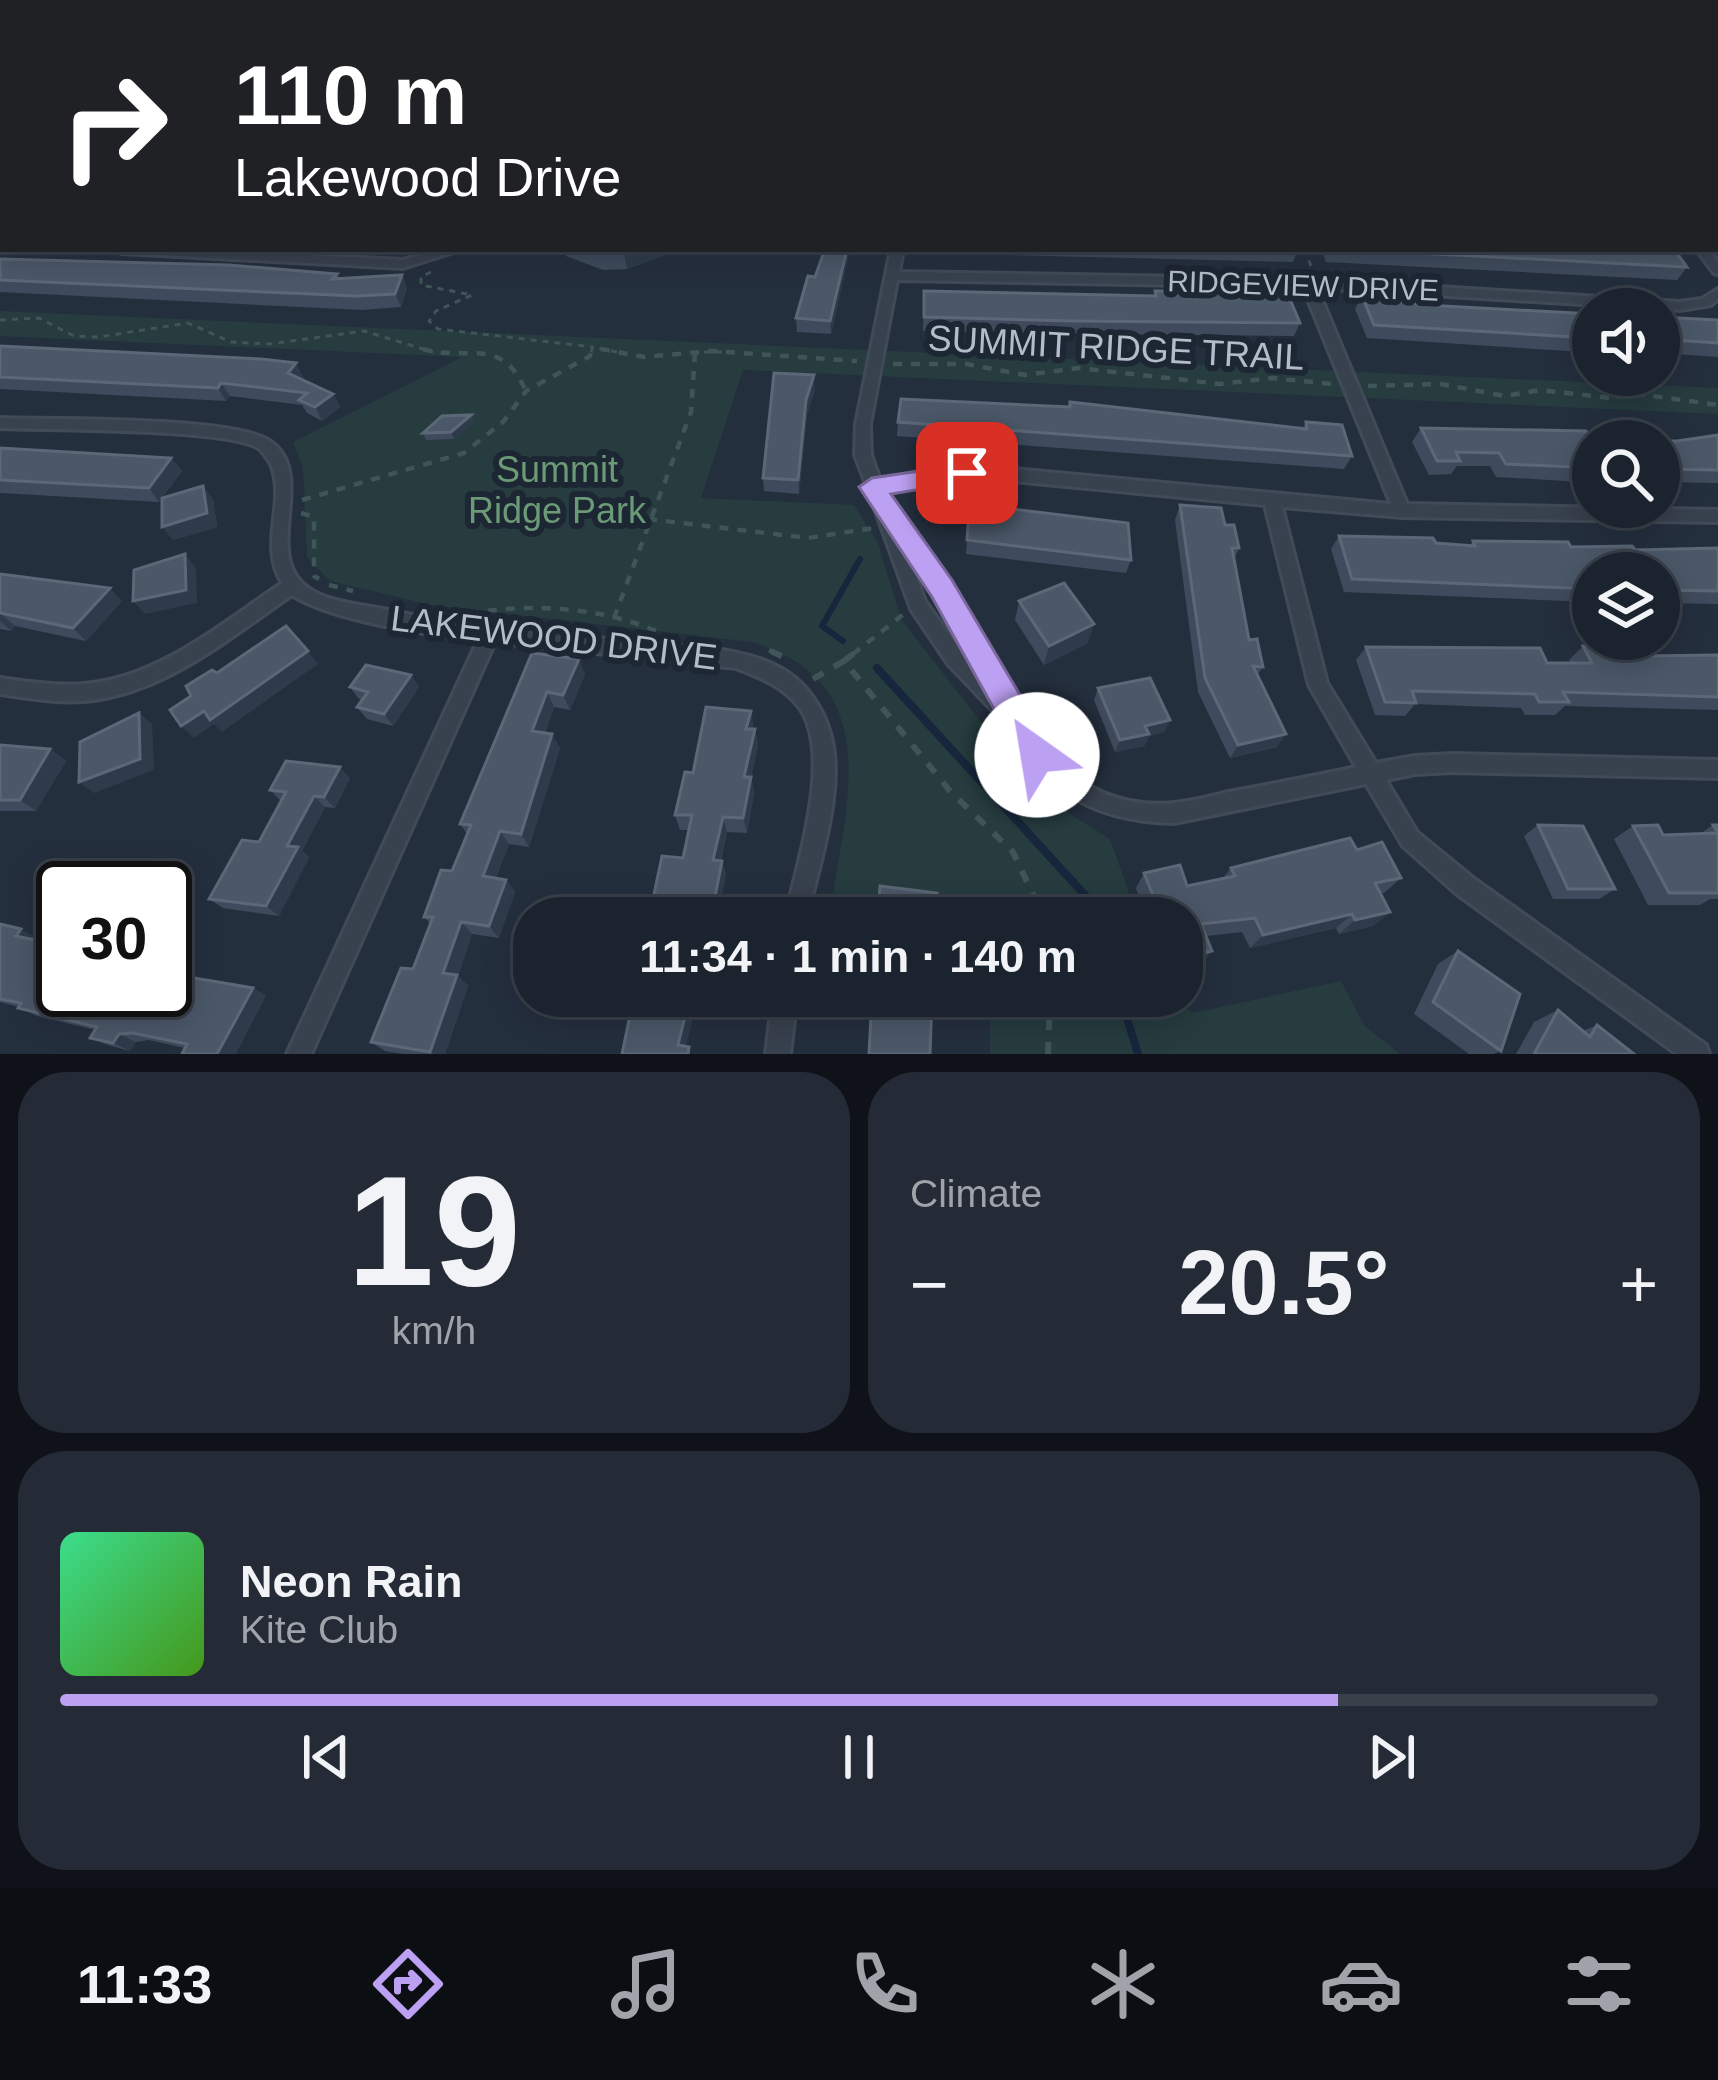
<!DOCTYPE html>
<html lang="en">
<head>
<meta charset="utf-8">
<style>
  body { margin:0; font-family:Helvetica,sans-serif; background:#242b36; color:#f1f3f6; height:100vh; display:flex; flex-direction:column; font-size:45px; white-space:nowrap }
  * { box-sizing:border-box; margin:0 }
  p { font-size:39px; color:#a0a4aa }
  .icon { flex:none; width:66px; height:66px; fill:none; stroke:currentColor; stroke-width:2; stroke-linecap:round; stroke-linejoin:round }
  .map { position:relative; height:1054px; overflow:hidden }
  .panel { display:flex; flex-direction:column; gap:18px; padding:18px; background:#0f1319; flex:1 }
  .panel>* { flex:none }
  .hud { position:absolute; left:0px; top:0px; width:1719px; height:252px; box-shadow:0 6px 30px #0003,0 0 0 3px #39404a; background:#202124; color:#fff; overflow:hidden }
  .controls { position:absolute; left:1572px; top:288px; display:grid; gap:24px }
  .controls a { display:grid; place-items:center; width:108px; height:108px; border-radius:50%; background:#1b232e; box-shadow:0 6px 30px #0003,0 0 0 3px #39404a; font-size:60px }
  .speed { position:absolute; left:36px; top:861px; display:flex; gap:24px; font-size:60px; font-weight:700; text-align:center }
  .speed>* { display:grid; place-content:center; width:156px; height:156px; border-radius:50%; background:#1b232e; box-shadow:0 6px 30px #0003,0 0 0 3px #39404a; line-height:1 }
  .speed .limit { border:6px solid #111; border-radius:18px; background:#fff; color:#111 }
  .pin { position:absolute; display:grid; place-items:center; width:102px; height:102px; color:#fff; margin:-51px; border-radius:24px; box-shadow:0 6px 18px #0006 }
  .me { position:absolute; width:132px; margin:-66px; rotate:328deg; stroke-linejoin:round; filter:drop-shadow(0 0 9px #0008) }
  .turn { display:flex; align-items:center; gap:42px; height:252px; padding:0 36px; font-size:54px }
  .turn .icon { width:156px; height:156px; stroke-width:2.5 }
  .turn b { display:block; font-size:84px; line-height:102px }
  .big { font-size:90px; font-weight:700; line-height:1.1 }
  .panel .widget { flex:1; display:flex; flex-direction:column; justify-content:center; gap:18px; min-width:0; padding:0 42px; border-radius:48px; background:#242b36 }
  .panel .dial { align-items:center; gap:0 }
  .dial b { font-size:156px; line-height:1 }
  .song { display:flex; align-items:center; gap:36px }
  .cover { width:144px; height:144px; border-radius:18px; background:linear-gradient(135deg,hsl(150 70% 55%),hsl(100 70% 35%)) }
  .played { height:12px; border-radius:6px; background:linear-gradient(90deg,#bca0f2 80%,#39404a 80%) }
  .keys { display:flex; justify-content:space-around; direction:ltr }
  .heat { display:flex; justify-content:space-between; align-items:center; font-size:66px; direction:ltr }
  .panel .tiles { flex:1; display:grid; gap:18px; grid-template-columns:1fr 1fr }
  .widget:last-child { grid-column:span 2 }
  .trip { position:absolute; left:513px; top:897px; width:690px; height:120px; border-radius:48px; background:#1b232e; box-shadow:0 6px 30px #0003,0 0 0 3px #39404a; font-weight:700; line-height:120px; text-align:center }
  .dock { display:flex; height:192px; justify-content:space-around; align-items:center; background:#0b0e12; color:#a0a4aa }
  .dock .icon { width:84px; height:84px }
  .dock .on { color:#bca0f2 }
  .dock b { font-size:54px; color:#f1f3f6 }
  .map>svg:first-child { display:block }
  .green { fill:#263c3f }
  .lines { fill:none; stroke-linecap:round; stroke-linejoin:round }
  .stream-far1 { stroke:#17263c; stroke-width:6 }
  .stream { stroke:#17263c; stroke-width:8 }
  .street-casing { stroke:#414a57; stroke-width:6 }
  .path-far2 { stroke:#3f5557; stroke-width:3; stroke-dasharray:6 6; stroke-linecap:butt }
  .path-far1 { stroke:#3f5557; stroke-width:4.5; stroke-dasharray:9 9; stroke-linecap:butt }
  .path { stroke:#3f5557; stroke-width:6; stroke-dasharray:12 12; stroke-linecap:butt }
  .street { fill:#38414e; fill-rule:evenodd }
  .wall { fill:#3f4b5c }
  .shaded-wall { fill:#2f3b4b }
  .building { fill:#4b5868; stroke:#5c6777; stroke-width:3 }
  .route { fill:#bca0f2; stroke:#7a689d; stroke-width:3 }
  .labels { text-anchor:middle; stroke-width:12; stroke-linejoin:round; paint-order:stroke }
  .far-street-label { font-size:30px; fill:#b4bcc9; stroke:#1d2633 }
  .street-label { font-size:36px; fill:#b4bcc9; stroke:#1d2633 }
  .park-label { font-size:36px; fill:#6b9a76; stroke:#1d2633 }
</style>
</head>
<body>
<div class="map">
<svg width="1718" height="1054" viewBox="0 0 1718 1054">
  <rect width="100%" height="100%" fill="#242f3e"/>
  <g class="green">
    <path d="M0 311 1718 388V414L743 370 701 498 854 505 878 543 901 619 1035 792 1110 839 1138 918H968L832 903C847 797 885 683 752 642L431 605 330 581 307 557 303 467 293 442 462 357 0 336Z"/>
    <polygon points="1341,981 1364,1025 1400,1054 990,1054 990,996 1167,996 1193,1013"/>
  </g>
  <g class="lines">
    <polyline class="stream-far1" points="843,641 822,626 860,559"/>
    <g class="stream">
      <polyline points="877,668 1106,918"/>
      <polyline points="1120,996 1138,1054"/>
    </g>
    <defs>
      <g id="street">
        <polygon points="3,208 3,217 0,218 0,209"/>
        <polygon points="0,242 3,242 3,249 6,249 0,250"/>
        <polygon points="115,249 191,249 403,260 443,249 463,249 403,268 121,253"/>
        <path d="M891 249H903L899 272 1308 279 1680 302 1702 299 1718 289V299L1711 305 1680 310 1317 288 1407 504 1718 510V522L1402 517 1282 507 1327 683 1376 763 1415 756 1453 754 1718 760V778L1453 772 1415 774 1386 780 1417 832 1473 878 1706 1045 1709 1054H1677L1457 894 1403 846 1366 784 1174 823C1086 821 1040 786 997 711L991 709 948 664 911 609 870 495 864 487 866 484 855 455 856 424ZM897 280 1303 287 1391 504 993 467H942L880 480 871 455 870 424ZM942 479H993L1265 505 1309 685 1356 767C1314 776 1272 784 1229 792 1212 796 1193 801 1175 803 1053 815 1014 699 966 613 942 570 914 529 884 490ZM902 539 943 605 975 666 962 652 925 601Z"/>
        <polygon points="1696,249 1708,249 1718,262 1718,274 1714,273"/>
        <path d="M0 418C51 420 237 416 271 442 321 478 251 567 321 595 339 603 363 605 383 609 472 629 564 634 654 644 698 648 748 647 787 672 807 685 822 707 829 730 847 784 819 863 807 918H785C797 865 834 754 799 707 783 686 759 677 736 668L495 642 311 1054H287L478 640C428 635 333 621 292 595 229 638 164 694 84 701 56 703 28 698 0 694V678C28 682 55 686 84 684 159 678 222 623 282 583 258 543 287 503 271 464 270 462 262 451 260 449 231 428 46 430 0 428Z"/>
        <polygon points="773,996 797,996 790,1054 766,1054"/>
      </g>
    </defs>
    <use href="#street" class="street-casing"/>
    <g class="path-far2">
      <polyline points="1305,249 1313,272"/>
      <polyline points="431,272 421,277 421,285 472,295 436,311 429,321 438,329 593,347"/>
      <polyline points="0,320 39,318 74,336 99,337 188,323 231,342 270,344 364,331 433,352"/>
      <polyline points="591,352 593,347 617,352"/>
      <polyline points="704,352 722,352"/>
    </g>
    <g class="path-far1">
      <path d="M423 349C468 362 500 335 525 389"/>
      <polyline points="601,349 644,357 712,351 857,361"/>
      <polyline points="893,364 966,364 1025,375 1079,368 1220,384 1272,378 1332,384"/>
      <polyline points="1368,386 1441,384 1505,396 1540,390 1611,398 1638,394 1718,405"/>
      <polyline points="302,500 464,453 504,421 526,391 590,356 592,349"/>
      <polyline points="301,513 314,517 314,576 319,579"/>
      <polyline points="648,519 808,538 874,528"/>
      <polyline points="329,585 353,591"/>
      <path d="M470 613C535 603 603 607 663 634"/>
      <polyline points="614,618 691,412 695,353"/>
      <polyline points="769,650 777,654"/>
      <polyline points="853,654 905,613"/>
    </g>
    <g class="path">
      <polyline points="771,651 791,661"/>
      <polyline points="844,661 857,651"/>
      <polyline points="813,679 844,661 950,791 1013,852 1044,918"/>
      <polyline points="1048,1054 1050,996"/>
    </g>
    <use href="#street" class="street"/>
  </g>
  <g class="wall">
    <polygon points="562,249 673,249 668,254 627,269 603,270 566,256"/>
    <polygon points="850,249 831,334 797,332 796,318 815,277"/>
    <polygon points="930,249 1298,249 1293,262 930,253"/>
    <polygon points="1321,249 1674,249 1687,267 1677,280 1326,262"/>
    <polygon points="0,259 337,274 340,278 402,275 407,288 401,307 362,310 0,292"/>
    <polygon points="924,291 1153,296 1155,291 1300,323 1294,336 1070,334 923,331"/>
    <polygon points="1362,296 1425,305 1593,314 1593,349 1587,348 1584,352 1367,338 1355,309"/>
    <polygon points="1659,317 1718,320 1718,357 1659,353"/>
    <polygon points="0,346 303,377 301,379 333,394 340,407 322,421 307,413 302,405 230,396 226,401 0,389"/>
    <polygon points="815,389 807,414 799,494 764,491 763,478"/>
    <polygon points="1070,402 1302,429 1306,422 1352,456 1344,469 897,436 898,422 1069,407"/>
    <polygon points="471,415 474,422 454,439 426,440 423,433"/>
    <polygon points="1421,428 1593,441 1593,474 1590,474 1583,482 1496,477 1490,466 1457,466 1451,474 1429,475 1412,442"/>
    <polygon points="1718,435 1718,483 1659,482 1659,441 1677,441"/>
    <polygon points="0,448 171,458 182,471 162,498 213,499 217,527 173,540 162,498 159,502 0,493"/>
    <polygon points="971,484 986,506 1131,560 1126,573 966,554"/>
    <polygon points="1180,505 1225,525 1239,548 1234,560 1249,640 1263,667 1257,675 1277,747 1230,758 1198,692 1175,520"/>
    <polygon points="1339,536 1470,545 1473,541 1635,550 1718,548 1718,604 1659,603 1659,573 1593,573 1593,602 1344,592 1331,549"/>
    <polygon points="0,574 122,601 86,641 15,626 11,631 0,629"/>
    <polygon points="1019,601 1088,643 1044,665 1015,620"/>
    <polygon points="1583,646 1641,656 1718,655 1718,710 1565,706 1555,715 1525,715 1521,708 1415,704 1405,716 1375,715 1356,660 1366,647 1547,663 1571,663 1569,660"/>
    <polygon points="532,653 585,674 570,710 554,707 545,733 560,748 529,847 509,844 496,878 506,880 515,892 499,938 472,934 458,976 468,986 445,1054 403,1054 385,1051 371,1042 413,969 430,923 424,917 452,871 467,834 460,824"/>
    <polygon points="411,675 419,687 393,726 367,719 357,707 362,700 359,699 350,687"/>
    <polygon points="1098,688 1170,720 1164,732 1149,736 1144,746 1115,752 1094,700"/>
    <polygon points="755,729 758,746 751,777 754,793 747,833 727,832 721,861 726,875 683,858 689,830 680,830 675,815 693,773"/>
    <polygon points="0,745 50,749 66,761 36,811 0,811"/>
    <polygon points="350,778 335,808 325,807 302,851 309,857 279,916 223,908 209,899 259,842 281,801 270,790"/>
    <polygon points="1538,825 1615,889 1599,899 1553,899 1524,836"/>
    <polygon points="1713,825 1718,825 1718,899 1710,899 1700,905 1648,905 1614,839 1633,826 1663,835 1700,834"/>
    <polygon points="1357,850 1401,878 1384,893 1380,894 1390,912 1373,926 1339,934 1336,928 1250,948 1242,932 1206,936 1212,951 1201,964 1182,918 1147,918 1136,888 1144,873 1187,886 1223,878 1231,868"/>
    <polygon points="0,924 39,939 37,941 63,990 175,966 190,975 189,977 253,988 266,996 185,1048 149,1040 136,1042 130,1051 108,1045 90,1038 95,1030 37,1016 19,1007 0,1002"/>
    <polygon points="1458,951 1501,1051 1493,1054 1469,1054 1414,1014 1438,964"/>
    <polygon points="1558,1010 1583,1031 1597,1025 1634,1054 1516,1054 1534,1022"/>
  </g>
  <g class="shaded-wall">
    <polygon points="3,163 3,182 0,184 0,165"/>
    <polygon points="623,249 673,249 668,254 627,269"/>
    <polygon points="847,249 850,249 831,334 830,321"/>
    <polygon points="402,275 407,288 401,307 395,294"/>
    <polygon points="296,363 303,377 295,386 288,373"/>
    <polygon points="814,375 815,389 807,414 799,494 798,480 806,400"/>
    <polygon points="221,383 230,396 226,401 218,388"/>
    <polygon points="333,394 340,407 322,421 315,407"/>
    <polygon points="471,415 474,422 454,439 451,432"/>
    <polygon points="171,458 182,471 159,502 149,488"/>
    <polygon points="203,486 213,499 217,527 173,540 162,527"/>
    <polygon points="185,554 196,568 197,603 145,614 133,601"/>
    <polygon points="110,588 122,601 86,641 73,628"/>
    <polygon points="0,613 15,626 11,631 0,621"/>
    <polygon points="1094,624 1088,643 1044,665 1049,646"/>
    <polygon points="308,651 318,664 222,732 214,724 194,738 181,726"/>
    <polygon points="579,659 585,674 570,710 563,695"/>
    <polygon points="411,675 419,687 393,726 384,714"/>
    <polygon points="547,692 554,707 540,746 532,731"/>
    <polygon points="751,711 754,728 749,746 746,729"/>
    <polygon points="139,713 152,724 154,770 94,793 79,782"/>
    <polygon points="1170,720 1164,732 1149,736 1144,746 1115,752 1120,740 1145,726"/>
    <polygon points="755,729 758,746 747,793 744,777"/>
    <polygon points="552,734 560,748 529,847 521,834"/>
    <polygon points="1286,734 1277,747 1230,758 1238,745"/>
    <polygon points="50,749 66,761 36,811 20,800"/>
    <polygon points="340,767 350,778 335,808 324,797"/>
    <polygon points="751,777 754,793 747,833 743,818"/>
    <polygon points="314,796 325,807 302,851 309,857 279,916 266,906 287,846"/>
    <polygon points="723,817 727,832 717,875 713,860"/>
    <polygon points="500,831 509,844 492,888 483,876"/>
    <polygon points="722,861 726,875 718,918 711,918"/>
    <polygon points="506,880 515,892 499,938 489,926"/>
    <polygon points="1390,912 1373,926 1339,934 1355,920"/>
    <polygon points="1352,914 1336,928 1250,948 1263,935"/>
    <polygon points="461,922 472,934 458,976 468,986 445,1054 433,1054 430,1052 443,973"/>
    <polygon points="21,929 39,939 34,945 16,936"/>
    <polygon points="1212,951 1201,964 1182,969 1182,959"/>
    <polygon points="175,966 190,975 185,982 170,974"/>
    <polygon points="253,988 266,996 236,1054 217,1054"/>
    <polygon points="690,996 697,996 698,998 684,1054 678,1045"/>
    <polygon points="119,1034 136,1042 130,1051 113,1043"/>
  </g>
  <g class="building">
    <polygon points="3,141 3,163 0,165 0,143"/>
    <polygon points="825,249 847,249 830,321 796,318 808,276 815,277"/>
    <polygon points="1338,249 1674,249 1687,267"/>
    <polygon points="0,259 229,265 337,274 332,279 402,275 395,294 356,296 0,280"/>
    <polygon points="924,291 1156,296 1155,291 1176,291 1289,297 1300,323 1073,321 924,317"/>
    <polygon points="1362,296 1425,305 1593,314 1593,335 1591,335 1593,338 1374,325"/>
    <polygon points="1659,317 1718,320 1718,343 1659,339"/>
    <polygon points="0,346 261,359 296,363 288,373 333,394 315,407 299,400 307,393 221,383 218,388 0,377"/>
    <polygon points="774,373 814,375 806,400 798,480 763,478"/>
    <polygon points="901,399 1070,407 1070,402 1307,429 1306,422 1342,425 1352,456 898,422"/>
    <polygon points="471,415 451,432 423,433 442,416"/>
    <polygon points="1421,428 1586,431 1593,441 1593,460 1589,460 1593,468 1506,464 1499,453 1456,452 1460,461 1437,461"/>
    <polygon points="1718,435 1718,470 1659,469 1659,441 1677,441"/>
    <polygon points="0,448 171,458 149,488 0,480"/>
    <polygon points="972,470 985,470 986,506 1128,523 1131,560 967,540"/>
    <polygon points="203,486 207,513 162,527 162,498"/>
    <polygon points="1180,505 1221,508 1225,525 1234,525 1239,548 1232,548 1249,640 1257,639 1263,667 1253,666 1286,734 1238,745 1205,678"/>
    <polygon points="1339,536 1433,538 1436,543 1475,546 1473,541 1568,542 1571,547 1632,546 1635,550 1718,548 1718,591 1659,590 1659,573 1593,573 1593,589 1352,579"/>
    <polygon points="185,554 186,590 133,601 134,570"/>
    <polygon points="0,574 110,588 73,628 0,613"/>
    <polygon points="1064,583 1094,624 1049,646 1019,601"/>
    <polygon points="286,626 308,651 210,720 204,711 181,726 170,710 191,696 186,686 212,670 217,673"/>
    <polygon points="1583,646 1636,646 1641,656 1718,655 1718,697 1563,692 1569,702 1539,702 1535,694 1412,691 1416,703 1385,702 1366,647 1540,648 1547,663 1592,663"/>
    <polygon points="532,653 579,659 563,695 547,692 532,731 552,734 521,834 500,831 483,876 506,880 489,926 461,922 443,973 457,975 430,1052 371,1042 401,968 413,969 433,917 424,917 441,870 452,871 471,825 460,824"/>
    <polygon points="366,665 411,675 384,714 357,707 368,692 350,687"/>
    <polygon points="1150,678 1170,720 1145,726 1149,734 1120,740 1098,688"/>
    <polygon points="706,707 751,711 746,729 755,729 744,777 751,777 743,818 723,817 713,860 722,861 711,918 649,918 662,856 683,858 692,815 675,815 685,772 693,773"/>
    <polygon points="139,713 140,759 79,782 80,742"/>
    <polygon points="0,745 50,749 20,800 0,800"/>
    <polygon points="286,761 340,767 324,797 314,796 287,846 298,847 266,906 209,899 242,840 259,842 286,792 270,790"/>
    <polygon points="1538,825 1583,826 1615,889 1568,889"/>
    <polygon points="1658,825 1663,835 1718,833 1713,825 1718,825 1718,893 1669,893 1633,826"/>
    <polygon points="1350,838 1357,850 1382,842 1401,878 1375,883 1390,912 1355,920 1352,914 1263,935 1255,918 1201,924 1212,951 1182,959 1182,918 1162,918 1144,873 1180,865 1187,886 1235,876 1231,868"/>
    <polygon points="880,886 937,893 936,918 878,918"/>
    <polygon points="0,924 21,929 16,936 63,946 63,990 165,990 165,964 175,966 170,974 253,988 217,1054 182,1054 187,1044 133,1033 119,1034 113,1043 90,1038 97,1027 18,1008 21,1003 0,999"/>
    <polygon points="1458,951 1520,994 1501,1051 1433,1002"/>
    <polygon points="634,996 690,996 678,1045 689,1047 688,1054 622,1054"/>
    <polygon points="872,996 932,996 930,1054 869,1054"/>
    <polygon points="1558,1010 1590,1037 1597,1025 1634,1054 1534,1054"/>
  </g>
  <linearGradient id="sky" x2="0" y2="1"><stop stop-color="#141a22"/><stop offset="0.45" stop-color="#3f4d63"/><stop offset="1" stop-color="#3f4d63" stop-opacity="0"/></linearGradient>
  <rect width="1718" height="270" fill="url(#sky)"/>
  <polygon class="route" points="967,464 980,473 976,480 891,494 952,580 1049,744 1054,755 1049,765 1037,770 1025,765 932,597 859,487 872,478"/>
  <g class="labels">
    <g class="far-street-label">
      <text transform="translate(1303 286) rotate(2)" y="10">RIDGEVIEW DRIVE</text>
    </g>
    <g class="street-label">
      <text transform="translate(1116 347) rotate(3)" y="13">SUMMIT RIDGE TRAIL</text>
      <text transform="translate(554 637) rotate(7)" y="13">LAKEWOOD DRIVE</text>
    </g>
    <g class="park-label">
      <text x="557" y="482">Summit<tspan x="557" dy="41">Ridge Park</tspan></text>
    </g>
  </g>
</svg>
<div class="controls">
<a><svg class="icon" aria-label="sound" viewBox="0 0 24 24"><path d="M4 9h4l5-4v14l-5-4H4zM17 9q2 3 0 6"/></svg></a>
<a><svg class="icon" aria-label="search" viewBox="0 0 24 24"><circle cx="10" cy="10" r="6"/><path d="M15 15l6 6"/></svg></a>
<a><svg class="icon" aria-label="layers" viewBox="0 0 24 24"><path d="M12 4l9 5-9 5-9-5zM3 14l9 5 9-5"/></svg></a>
</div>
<div class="speed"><div class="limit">30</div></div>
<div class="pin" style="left:967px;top:473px;background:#d93025"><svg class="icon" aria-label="arrive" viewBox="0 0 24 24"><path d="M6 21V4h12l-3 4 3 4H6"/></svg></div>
<svg class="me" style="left:1037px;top:755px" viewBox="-20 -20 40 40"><circle r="19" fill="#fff"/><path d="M0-13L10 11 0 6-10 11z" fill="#bca0f2"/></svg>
<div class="trip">11:34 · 1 min · 140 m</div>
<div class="hud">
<div class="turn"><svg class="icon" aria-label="right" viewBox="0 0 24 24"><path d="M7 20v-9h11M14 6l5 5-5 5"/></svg><div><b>110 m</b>Lakewood Drive</div></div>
</div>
</div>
<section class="panel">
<div class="tiles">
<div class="widget dial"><b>19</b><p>km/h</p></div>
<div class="widget"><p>Climate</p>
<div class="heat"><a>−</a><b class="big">20.5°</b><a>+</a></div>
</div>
<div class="widget">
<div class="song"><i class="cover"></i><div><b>Neon Rain</b><p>Kite Club</p></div></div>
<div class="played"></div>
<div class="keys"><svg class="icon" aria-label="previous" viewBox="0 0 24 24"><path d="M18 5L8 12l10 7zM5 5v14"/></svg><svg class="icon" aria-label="pause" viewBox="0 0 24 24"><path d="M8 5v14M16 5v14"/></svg><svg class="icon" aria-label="next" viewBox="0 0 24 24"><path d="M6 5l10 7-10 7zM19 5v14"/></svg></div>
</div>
</div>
</section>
<nav class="dock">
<b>11:33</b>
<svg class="icon on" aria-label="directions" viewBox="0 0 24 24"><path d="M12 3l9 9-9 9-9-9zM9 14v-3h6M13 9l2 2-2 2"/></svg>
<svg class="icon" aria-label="music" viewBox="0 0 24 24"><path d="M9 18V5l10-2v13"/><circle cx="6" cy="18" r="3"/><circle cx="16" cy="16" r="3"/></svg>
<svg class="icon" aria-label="phone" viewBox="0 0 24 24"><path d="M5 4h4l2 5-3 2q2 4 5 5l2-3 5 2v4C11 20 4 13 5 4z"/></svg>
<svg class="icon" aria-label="climate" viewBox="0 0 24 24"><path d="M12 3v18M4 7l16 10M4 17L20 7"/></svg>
<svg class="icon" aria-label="car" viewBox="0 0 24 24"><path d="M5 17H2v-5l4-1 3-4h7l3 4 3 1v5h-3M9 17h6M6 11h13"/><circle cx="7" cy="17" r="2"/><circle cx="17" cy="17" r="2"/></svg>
<svg class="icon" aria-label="filters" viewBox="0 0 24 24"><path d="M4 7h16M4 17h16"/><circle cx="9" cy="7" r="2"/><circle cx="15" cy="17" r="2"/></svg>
</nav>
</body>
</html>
